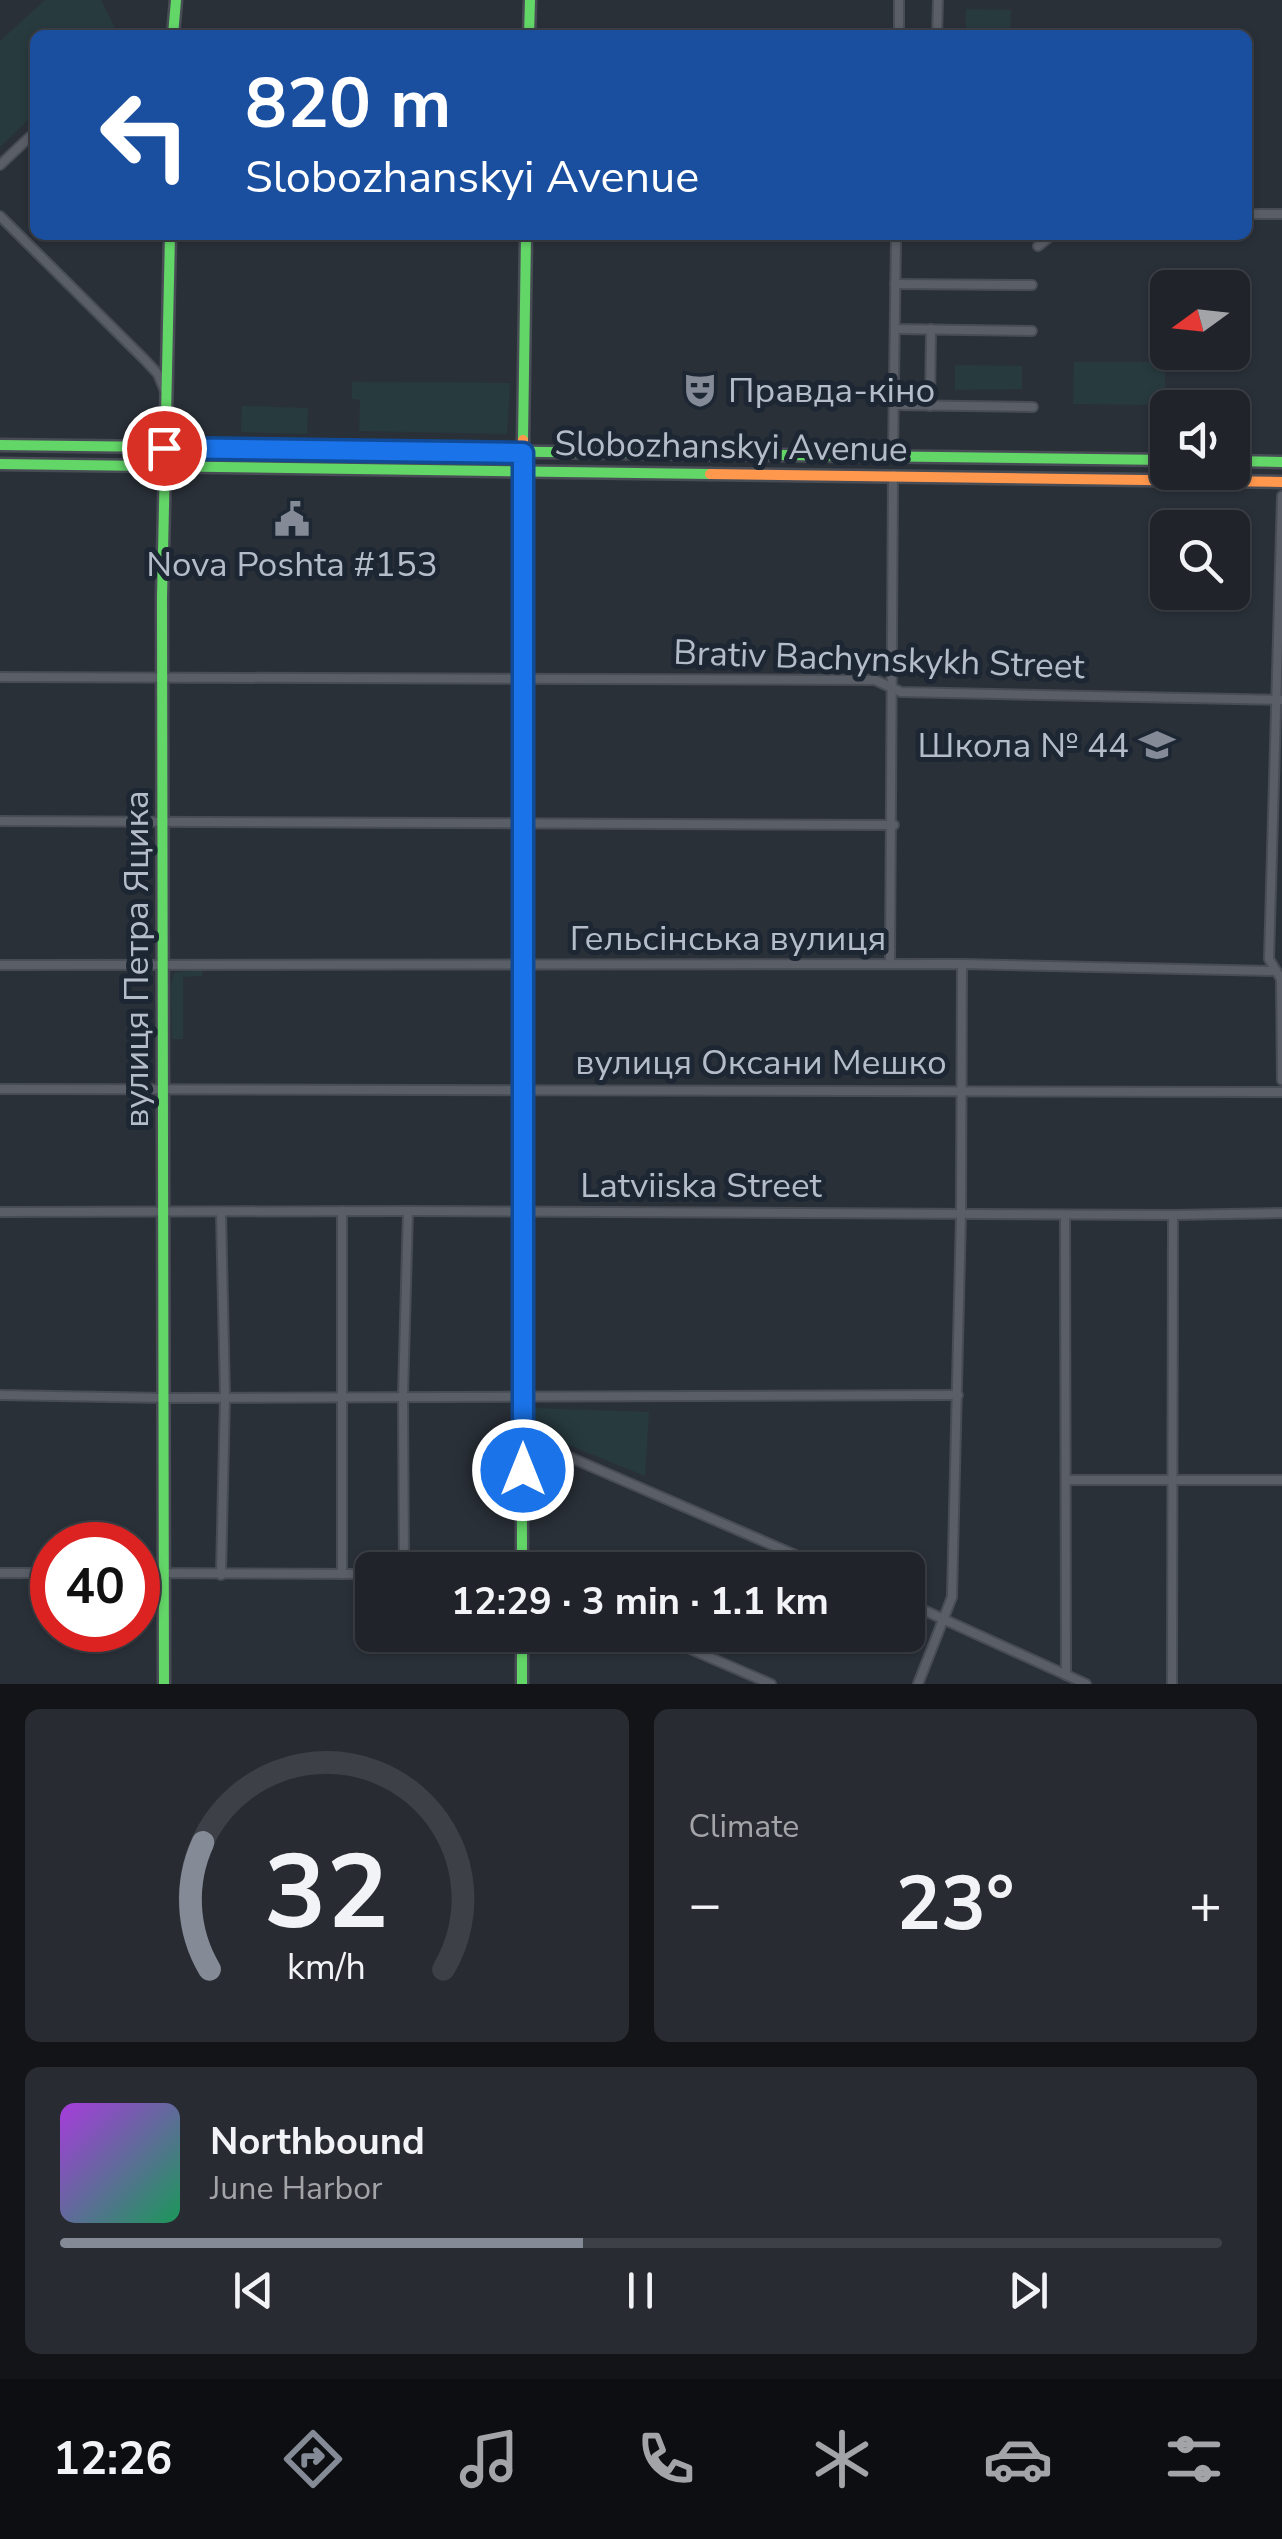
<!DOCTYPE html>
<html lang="en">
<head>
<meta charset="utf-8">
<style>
  body { margin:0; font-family:"Nunito Sans",sans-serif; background:#282c32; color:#f1f3f6; height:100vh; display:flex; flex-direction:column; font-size:38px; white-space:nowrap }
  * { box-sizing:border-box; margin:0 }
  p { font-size:32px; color:#a2a4a8 }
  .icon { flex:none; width:55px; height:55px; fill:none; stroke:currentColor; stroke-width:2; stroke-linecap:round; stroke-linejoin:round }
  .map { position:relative; height:1684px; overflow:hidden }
  .drawer { display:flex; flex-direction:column; gap:25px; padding:25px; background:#121417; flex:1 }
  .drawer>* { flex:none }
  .banner { position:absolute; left:30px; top:30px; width:1222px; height:210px; border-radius:15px; box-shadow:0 2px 8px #0004,0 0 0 2px #3d4147; background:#1a4fa0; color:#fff; overflow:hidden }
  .needle { width:65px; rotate:255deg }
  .tools { position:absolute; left:1150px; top:270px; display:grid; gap:20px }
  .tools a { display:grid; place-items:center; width:100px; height:100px; border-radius:15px; background:#20242a; box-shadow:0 2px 8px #0004,0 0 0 2px #3d4147; font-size:50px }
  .speed { position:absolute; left:30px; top:1522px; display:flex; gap:20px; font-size:50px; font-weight:700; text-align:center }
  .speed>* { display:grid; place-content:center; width:130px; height:130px; border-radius:50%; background:#20242a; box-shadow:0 2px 8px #0004,0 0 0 2px #3d4147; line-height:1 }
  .speed .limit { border:15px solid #d22; background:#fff; color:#111 }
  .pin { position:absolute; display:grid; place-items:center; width:85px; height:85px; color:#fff; margin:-42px; border:5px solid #fff; border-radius:50%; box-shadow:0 2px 10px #0007 }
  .me { position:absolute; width:110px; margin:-55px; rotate:0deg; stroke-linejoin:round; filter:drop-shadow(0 0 8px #0008) }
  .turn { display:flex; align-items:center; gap:35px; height:210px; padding:0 50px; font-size:45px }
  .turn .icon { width:130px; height:130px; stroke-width:2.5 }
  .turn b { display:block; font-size:70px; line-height:85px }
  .big { font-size:75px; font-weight:700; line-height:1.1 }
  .drawer .widget { flex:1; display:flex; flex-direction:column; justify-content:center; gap:15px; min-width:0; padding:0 35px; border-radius:15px; background:#282c32 }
  .drawer .dial { align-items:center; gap:0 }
  .dial svg { height:260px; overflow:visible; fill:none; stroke:#3d4147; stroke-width:7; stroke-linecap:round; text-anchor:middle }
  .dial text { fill:#f1f3f6; stroke:none }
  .song { display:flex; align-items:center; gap:30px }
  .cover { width:120px; height:120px; border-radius:15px; background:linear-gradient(135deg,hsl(280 70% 55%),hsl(150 70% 35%)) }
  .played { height:10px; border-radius:5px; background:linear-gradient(90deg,#848b96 45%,#3d4147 45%) }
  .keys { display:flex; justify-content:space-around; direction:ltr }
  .heat { display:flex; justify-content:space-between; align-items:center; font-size:55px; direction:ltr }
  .drawer .tiles { flex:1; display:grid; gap:25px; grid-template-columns:1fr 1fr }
  .widget:last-child { grid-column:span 2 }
  .trip { position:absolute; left:355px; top:1552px; width:570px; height:100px; border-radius:15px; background:#20242a; box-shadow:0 2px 8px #0004,0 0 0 2px #3d4147; font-weight:700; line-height:100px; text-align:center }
  .tab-bar { display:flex; height:160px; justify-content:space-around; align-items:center; background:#0d0e11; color:#a2a4a8 }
  .tab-bar .icon { width:70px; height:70px }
  .tab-bar .current { color:#848b96 }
  .tab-bar b { font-size:45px; color:#f1f3f6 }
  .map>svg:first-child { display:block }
  .green { fill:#273a3e }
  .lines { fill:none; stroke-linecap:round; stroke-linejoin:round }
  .street-casing { stroke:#484c55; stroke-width:12 }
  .fast-casing { stroke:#484c55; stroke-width:15 }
  .slow-casing { stroke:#484c55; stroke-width:15 }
  .street { stroke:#5a5e66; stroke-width:8 }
  .fast { stroke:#63d668; stroke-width:10 }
  .slow { stroke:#ff974d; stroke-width:10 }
  .route-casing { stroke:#114b97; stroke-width:25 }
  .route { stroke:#1a73e8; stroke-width:18 }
  .labels { text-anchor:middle; stroke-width:10; stroke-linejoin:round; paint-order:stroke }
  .poi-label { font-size:35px; fill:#b4bcc9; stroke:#1d2633; text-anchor:start }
  .street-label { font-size:35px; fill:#b4bcc9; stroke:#1d2633 }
</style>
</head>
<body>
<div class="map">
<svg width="1282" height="1684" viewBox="0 0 1282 1684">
  <rect width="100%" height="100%" fill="#2a3038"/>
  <g class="green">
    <polygon points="45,0 101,0 118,34 35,35 35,113 0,147 0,41"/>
    <polygon points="966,9 1011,10 1010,35 966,35"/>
    <polygon points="1074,362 1165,362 1165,405 1073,404"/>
    <polygon points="955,365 1022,366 1022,389 955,390"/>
    <polygon points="352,382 510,383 507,434 359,431 360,400 352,399"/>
    <polygon points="242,406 308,408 307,434 241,432"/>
    <polygon points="202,969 202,976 183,977 183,1039 172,1039 171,986 174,973"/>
    <polygon points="532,1408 649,1412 645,1476 532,1430"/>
  </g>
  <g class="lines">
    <defs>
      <g id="street">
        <polyline points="899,35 899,0"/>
        <polyline points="937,35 938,0"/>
        <polyline points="0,165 35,132"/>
        <polyline points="1248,214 1282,214"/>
        <polyline points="0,216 144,359 158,374 165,391"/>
        <polyline points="1038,246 1052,235"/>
        <polyline points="895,284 1032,285"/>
        <polyline points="895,329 1032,331"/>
        <polyline points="894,405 1033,407"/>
        <polyline points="930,406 931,329"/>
        <polyline points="893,457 896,235"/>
        <polyline points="1282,496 1269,959 1281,979 1282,1080"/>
        <polyline points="0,677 875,680 901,692 1282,700"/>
        <polyline points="0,821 894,825"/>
        <polyline points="890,964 893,475"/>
        <polyline points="0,965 962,964 1276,971"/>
        <polyline points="0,1089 1282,1092"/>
        <polyline points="0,1212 408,1211 1173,1215 1282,1213"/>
        <polyline points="1065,1215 1066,1675"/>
        <polyline points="0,1395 165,1398 958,1395"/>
        <polyline points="523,1437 830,1570"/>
        <polyline points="1066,1480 1282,1480"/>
        <polyline points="404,1570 403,1395 408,1211"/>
        <polyline points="0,1573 52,1573"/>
        <polyline points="138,1573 372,1574"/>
        <polyline points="342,1574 342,1211"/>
        <polyline points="221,1575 225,1396 221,1213"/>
        <polyline points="908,1603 1086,1684"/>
        <polyline points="658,1635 771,1684"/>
        <polyline points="918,1684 952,1597 961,1214 962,964"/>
        <polyline points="1172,1684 1173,1215"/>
      </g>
      <g id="fast">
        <polyline points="173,35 176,0"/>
        <polyline points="529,35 530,0"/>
        <polyline points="523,440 526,235"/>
        <polyline points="0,445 1168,460"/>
        <polyline points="1232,461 1282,462"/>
        <polyline points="0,464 710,474"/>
        <polyline points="521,799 522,1570"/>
        <polyline points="522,1635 522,1684"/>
        <polyline points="164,1684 162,597 170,235"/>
      </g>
      <g id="slow">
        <polyline points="710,474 1282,482"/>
        <polyline points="521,799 523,440"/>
      </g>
    </defs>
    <use href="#street" class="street-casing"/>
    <use href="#fast" class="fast-casing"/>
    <use href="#slow" class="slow-casing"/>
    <use href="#street" class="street"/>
    <use href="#fast" class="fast"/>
    <use href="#slow" class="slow"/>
  </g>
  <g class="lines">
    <defs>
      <polyline id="route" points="164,448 523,453 523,1470"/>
    </defs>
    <use href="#route" class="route-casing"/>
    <use href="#route" class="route"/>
  </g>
  <defs>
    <symbol id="theatre-bare" viewBox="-9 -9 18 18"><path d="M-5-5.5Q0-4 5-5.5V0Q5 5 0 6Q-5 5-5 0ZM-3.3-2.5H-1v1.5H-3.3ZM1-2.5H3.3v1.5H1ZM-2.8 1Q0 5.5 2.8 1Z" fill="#848b96" stroke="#1d2633" stroke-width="2.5" paint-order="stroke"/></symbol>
    <symbol id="civic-bare" viewBox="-9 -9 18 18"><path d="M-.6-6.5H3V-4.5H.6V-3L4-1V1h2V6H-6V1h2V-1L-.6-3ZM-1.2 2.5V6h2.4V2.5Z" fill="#848b96" stroke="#1d2633" stroke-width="2.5" paint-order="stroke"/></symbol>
    <symbol id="school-bare" viewBox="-9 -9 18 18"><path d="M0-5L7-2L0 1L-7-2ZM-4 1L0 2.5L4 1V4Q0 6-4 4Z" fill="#848b96" stroke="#1d2633" stroke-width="2.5" paint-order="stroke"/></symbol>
  </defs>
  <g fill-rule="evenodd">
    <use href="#theatre-bare" x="675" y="365" width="50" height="50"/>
    <use href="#civic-bare" x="267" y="494" width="50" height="50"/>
    <use href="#school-bare" x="1132" y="720" width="50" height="50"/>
  </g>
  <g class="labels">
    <g class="poi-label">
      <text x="728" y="402">Правда-кіно</text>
      <text x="292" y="576" text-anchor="middle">Nova Poshta #153</text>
      <text x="1129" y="757" text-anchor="end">Школа № 44</text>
    </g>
    <g class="street-label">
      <text transform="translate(731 446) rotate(1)" y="12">Slobozhanskyi Avenue</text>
      <text transform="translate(879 659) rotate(2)" y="12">Brativ Bachynskykh Street</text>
      <text x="728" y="950">Гельсінська вулиця</text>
      <text transform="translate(136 959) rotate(-90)" y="12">вулиця Петра Яцика</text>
      <text x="761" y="1074">вулиця Оксани Мешко</text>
      <text x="701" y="1197">Latviiska Street</text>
    </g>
  </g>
</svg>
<div class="tools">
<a><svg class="needle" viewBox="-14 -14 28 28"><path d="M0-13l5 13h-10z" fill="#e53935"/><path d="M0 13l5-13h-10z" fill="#a2a4a8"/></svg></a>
<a><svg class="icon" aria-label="sound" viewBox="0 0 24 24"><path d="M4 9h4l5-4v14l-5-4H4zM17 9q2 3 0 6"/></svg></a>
<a><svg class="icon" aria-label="search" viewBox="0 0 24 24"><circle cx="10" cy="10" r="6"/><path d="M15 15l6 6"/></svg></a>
</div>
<div class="speed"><div class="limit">40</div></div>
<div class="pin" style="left:164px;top:448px;background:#d93025"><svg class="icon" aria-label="arrive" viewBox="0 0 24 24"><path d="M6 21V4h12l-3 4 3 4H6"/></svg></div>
<svg class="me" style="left:523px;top:1470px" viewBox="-20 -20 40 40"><circle r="17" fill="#1a73e8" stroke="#fff" stroke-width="3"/><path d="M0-11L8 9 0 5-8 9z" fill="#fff"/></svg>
<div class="trip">12:29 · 3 min · 1.1 km</div>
<div class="banner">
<div class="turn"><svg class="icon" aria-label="left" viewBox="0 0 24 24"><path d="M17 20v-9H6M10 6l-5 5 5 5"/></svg><div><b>820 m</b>Slobozhanskyi Avenue</div></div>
</div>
</div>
<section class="drawer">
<div class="tiles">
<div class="widget dial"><svg viewBox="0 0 100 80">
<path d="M14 69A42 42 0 1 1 86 69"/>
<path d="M14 69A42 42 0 0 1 12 30" stroke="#848b96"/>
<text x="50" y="56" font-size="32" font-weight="700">32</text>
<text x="50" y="72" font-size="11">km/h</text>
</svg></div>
<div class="widget"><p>Climate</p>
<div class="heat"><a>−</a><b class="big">23°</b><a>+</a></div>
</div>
<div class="widget">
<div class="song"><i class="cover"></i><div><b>Northbound</b><p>June Harbor</p></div></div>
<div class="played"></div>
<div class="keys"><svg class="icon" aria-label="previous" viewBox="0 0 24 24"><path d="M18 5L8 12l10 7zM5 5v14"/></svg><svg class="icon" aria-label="pause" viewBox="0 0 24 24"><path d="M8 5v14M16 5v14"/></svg><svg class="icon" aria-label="next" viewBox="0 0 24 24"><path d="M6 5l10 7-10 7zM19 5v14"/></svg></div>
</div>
</div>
</section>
<nav class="tab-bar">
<b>12:26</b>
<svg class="icon current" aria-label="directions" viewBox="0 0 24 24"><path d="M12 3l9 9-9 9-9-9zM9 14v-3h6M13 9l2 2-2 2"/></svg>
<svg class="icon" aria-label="music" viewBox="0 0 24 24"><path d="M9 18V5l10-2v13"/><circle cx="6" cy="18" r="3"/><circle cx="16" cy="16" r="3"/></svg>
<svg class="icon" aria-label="phone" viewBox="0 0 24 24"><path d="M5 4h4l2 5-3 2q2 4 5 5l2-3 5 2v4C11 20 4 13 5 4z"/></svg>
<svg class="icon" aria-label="climate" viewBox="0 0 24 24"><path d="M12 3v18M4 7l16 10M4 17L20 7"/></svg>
<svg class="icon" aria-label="car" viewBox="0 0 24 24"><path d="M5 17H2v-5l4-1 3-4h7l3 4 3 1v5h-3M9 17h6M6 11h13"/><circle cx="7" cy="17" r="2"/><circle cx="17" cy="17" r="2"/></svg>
<svg class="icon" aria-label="filters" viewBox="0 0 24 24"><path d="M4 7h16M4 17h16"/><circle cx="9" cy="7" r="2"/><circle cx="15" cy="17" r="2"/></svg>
</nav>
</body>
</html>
